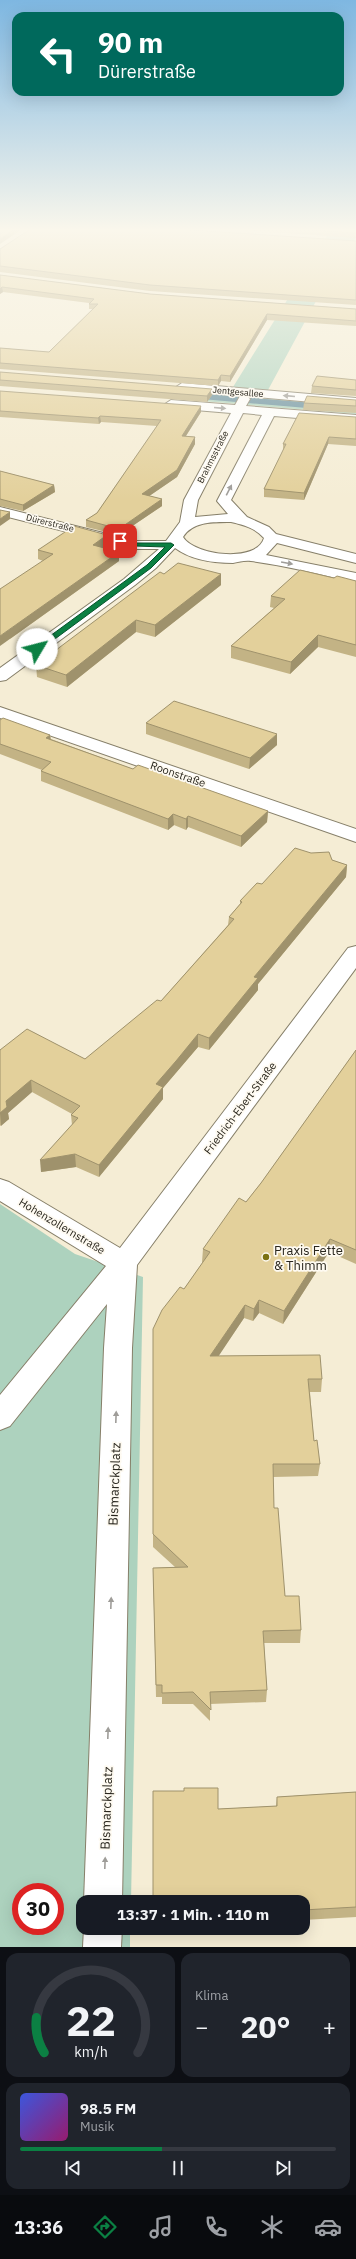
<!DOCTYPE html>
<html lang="de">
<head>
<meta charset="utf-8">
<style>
  body { margin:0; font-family:"IBM Plex Sans",sans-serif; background:#20242c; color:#f1f3f6; height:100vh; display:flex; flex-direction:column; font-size:15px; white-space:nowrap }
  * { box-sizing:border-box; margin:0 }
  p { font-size:13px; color:#9ea1a6 }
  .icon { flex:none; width:22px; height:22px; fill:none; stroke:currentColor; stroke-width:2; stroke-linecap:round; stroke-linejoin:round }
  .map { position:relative; height:1947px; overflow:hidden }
  .sheet { display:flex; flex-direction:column; gap:6px; padding:6px; background:#0d0f14; flex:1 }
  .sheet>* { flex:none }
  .hud { position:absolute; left:12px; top:12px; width:332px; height:84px; border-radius:12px; box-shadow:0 4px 16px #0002; background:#00695c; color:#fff; overflow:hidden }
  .speed { position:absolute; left:12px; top:1883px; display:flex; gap:8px; font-size:20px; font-weight:700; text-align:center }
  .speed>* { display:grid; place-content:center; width:52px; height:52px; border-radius:50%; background:#171b24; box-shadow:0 4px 16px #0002; line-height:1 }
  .speed .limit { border:6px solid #d22; background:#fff; color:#111 }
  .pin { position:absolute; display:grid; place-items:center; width:34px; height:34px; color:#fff; margin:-17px; border-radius:8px; box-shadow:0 2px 6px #0006 }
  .me { position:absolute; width:44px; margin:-22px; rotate:53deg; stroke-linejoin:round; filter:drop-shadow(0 0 3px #0008) }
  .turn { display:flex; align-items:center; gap:14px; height:84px; padding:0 20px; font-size:18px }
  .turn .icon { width:52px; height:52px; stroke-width:2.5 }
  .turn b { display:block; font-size:28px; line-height:34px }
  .big { font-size:30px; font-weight:700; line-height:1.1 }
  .sheet .widget { flex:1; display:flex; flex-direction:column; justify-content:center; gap:6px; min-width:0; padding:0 14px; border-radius:12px; background:#20242c }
  .sheet .dial { align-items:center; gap:0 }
  .dial svg { height:104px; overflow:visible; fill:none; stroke:#363941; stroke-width:7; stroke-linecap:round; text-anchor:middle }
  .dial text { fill:#f1f3f6; stroke:none }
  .song { display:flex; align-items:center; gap:12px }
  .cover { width:48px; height:48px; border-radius:6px; background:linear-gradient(135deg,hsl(230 70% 55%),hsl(320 70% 35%)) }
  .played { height:4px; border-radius:2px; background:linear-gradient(90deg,#0b8043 45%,#363941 45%) }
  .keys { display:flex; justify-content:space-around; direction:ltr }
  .heat { display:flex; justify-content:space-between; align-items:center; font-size:22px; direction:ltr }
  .sheet .tiles { flex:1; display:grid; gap:6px; grid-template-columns:1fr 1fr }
  .widget:last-child { grid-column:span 2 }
  .trip { position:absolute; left:76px; top:1895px; width:234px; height:40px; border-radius:12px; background:#171b24; box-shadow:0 4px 16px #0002; font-weight:700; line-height:40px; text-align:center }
  .menu { display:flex; height:64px; justify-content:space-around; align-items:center; background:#090b0e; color:#9ea1a6 }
  .menu .icon { width:28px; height:28px }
  .menu .current { color:#0b8043 }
  .menu b { font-size:18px; color:#f1f3f6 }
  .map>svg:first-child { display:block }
  .green { fill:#add2be; fill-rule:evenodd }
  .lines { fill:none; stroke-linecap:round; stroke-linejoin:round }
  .stream { stroke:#668e9e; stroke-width:5.5 }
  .minor-casing { stroke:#867f69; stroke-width:2 }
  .minor { fill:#fff; fill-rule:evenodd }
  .wall { fill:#c3b385 }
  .shaded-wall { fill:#9f926c }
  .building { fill:#e3d09b; stroke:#9f926c }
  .oneway { fill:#9f9d99 }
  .route { fill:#0b8043; stroke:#07532c }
  .poi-dot { fill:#7c7213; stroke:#fefaf1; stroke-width:1.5 }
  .labels { text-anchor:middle; stroke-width:3.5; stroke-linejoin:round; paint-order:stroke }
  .far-street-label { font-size:9px; fill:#29261d; stroke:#fefaf1 }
  .street-label { font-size:11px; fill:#29261d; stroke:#fefaf1 }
  .near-poi-label { font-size:13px; fill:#29261d; stroke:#fefaf1; text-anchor:start }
  .near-street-label { font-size:13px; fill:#29261d; stroke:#fefaf1 }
</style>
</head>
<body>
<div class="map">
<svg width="356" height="1947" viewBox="0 0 356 1947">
  <rect width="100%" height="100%" fill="#f5edd5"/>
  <g class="green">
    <polygon points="332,228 356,238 315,303 268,390 233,387"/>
    <polygon points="0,377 356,406 356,414 0,384"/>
    <path d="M0 1204 75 1254 143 1277 131 1902H83V1928H130V1947H0ZM21 1892H55V1926H21Z"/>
  </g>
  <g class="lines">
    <polyline class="stream" points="199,396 316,406"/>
    <defs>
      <g id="minor">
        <path d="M182 383 356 398V406L247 396 250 399 246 406 356 415V423L274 416 231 500 247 517 269 527 276 534 356 554V563L277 543 266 555 356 573V583C321 574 287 566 251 561 245 560 239 562 233 563 213 563 191 560 175 548L156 568 135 585 6 680 0 681V668L124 579 159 549H135L0 515V507L135 541H166L180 522 184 500 231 413 171 408 165 404 171 400 235 405 240 396H242L178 390 176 387ZM243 413 262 415 217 501 228 514 195 517 198 500ZM231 522C244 525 255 528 264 538 257 563 195 556 183 537 193 521 214 522 231 522Z"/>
        <polygon points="0,707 356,829 356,842 0,718"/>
        <polygon points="356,946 356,968 137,1265 132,1348 122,1902 84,1902 104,1348 107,1304 10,1426 0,1430 0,1395 106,1266 0,1201 0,1179 9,1182 120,1248 348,948"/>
        <polygon points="84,1928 122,1928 121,1947 83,1947"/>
      </g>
    </defs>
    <use href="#minor" class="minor-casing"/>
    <use href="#minor" class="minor"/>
  </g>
  <g class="wall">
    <polygon points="213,228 356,228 356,238"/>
    <polygon points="356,241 356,305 150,291 0,272 0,249"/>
    <polygon points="0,275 150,294 356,309 356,326 267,320 230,382 221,381 218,386 0,369 0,348 49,352 93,309 89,309 89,303 3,292 0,294"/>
    <polygon points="0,372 212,395 207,402 0,386"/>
    <polygon points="356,380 356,396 311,393 312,386"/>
    <polygon points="0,391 201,412 186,436 195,437 195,444 177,477 149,496 162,506 119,535 86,527 86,520 97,513 157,426 101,422 99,424 0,417"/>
    <polygon points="356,400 356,413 303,410 304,403"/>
    <polygon points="356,417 356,446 328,444 304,500 264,497 264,489 283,451 283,444"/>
    <polygon points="0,471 54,485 55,492 23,511 0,506"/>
    <polygon points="107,535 108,544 102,547 119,552 119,561 10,639 43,561 38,559 38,550"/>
    <polygon points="164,574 221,574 221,585 155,637 136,632 67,687 37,677 36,665"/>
    <polygon points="334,578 356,581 356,657 318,647 290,674 231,658 231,646 274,608 270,607 271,596"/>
    <polygon points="0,720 50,735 51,739 133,769 268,811 267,822 241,847 188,827 186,830 174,825 168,830 41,781 41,771 42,770 0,754"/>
    <polygon points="146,723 277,745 249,769 146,734"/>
    <polygon points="332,860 347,865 346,877 258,984 258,990 209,1050 198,1047 163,1088 163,1099 99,1177 76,1167 41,1172 72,1125 71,1115 72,1114 32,1092 8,1113 9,1119 0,1126 0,1050 85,1059 161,1001 228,925 229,917 240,904 240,901 262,884"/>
    <polygon points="356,1050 356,1264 329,1252 283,1324 259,1313 253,1321 244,1318 218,1356 322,1379 321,1392 310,1392 314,1441 320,1464 318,1476 273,1477 274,1508 285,1596 301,1630 300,1643 264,1643 267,1690 266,1702 210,1704 210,1721 193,1704 162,1704 162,1697 156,1697 153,1568 175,1567 153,1547 153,1534 184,1289 203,1262 202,1262 203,1249 246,1202 261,1183"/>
    <polygon points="356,1792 356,1917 303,1920 303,1902 218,1809 276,1806 277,1797"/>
    <polygon points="165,1928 183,1928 166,1929"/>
  </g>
  <g class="shaded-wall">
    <polygon points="16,228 24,228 0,244 0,239"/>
    <polygon points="2,287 3,292 0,294 0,289"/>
    <polygon points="267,314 267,320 230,382 230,376"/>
    <polygon points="221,375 221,381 218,386 218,380"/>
    <polygon points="212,389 212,395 207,402 207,396"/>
    <polygon points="201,406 201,412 182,442 182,436"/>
    <polygon points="100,416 101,422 99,424 98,418"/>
    <polygon points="195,437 195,444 177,477 142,501 142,494"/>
    <polygon points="329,437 328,444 304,500 304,493"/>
    <polygon points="54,485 55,492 23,511 23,505"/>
    <polygon points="162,499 162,506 119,535 119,529"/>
    <polygon points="10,512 10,519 0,526 0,519"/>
    <polygon points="107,535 108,544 93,554 93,545"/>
    <polygon points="119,552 119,561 0,646 0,636"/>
    <polygon points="221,574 221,585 155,637 155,625"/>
    <polygon points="136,620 136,632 67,687 66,675"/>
    <polygon points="318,635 318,647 290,674 291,662"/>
    <polygon points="277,734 277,745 249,769 250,758"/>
    <polygon points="50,735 51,745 46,738"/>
    <polygon points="268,811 267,822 241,847 241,836"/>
    <polygon points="173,814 174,825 168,830 168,819"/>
    <polygon points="188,816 188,827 186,830 186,819"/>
    <polygon points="347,865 346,877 258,984 258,990 209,1050 209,1038 254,977"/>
    <polygon points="198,1034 198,1047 163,1088 163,1099 99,1177 99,1165 156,1084"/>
    <polygon points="31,1080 32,1092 8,1113 9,1119 1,1126 0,1113 6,1101"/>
    <polygon points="75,1154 76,1167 41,1172 40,1160"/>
    <polygon points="330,1239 329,1252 283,1324 284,1311"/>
    <polygon points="259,1300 259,1313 253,1321 254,1309"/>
    <polygon points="245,1305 244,1318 210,1369 210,1356"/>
  </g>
  <g class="building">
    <polygon points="0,228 16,228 0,239"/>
    <polygon points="32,228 161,228 356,241 356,300 150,285 0,266 0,249"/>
    <polygon points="283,228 356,228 356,233"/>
    <polygon points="0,275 150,294 356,309 356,321 267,314 230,376 221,375 218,380 0,363 0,348 49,352 98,304 89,304 94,299 2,287 0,289"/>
    <polygon points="0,372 212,389 207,396 0,380"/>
    <polygon points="317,376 356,380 356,390 312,386"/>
    <polygon points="0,391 201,406 182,436 195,437 177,470 142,494 162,499 119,529 86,520 97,513 161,420 100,416 98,418 0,411"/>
    <polygon points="307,396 356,400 356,406 304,403"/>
    <polygon points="299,413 356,417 356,439 329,437 304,493 264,489 286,444 283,444"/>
    <polygon points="0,471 54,485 23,505 0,499"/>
    <polygon points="0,510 10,512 0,519"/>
    <polygon points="74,526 107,535 93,545 119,552 0,636 0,589 53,554 38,550"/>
    <polygon points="178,563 221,574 155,625 136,620 66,675 36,665 160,572 164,574"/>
    <polygon points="300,570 334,578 337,576 356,581 356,645 318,635 291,662 231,646 285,599 271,596"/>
    <polygon points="174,701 277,734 250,758 146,723"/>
    <polygon points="3,718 50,735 46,738 133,769 138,765 268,811 241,836 188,816 186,819 173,814 168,819 41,771 51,762 0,744 0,720"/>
    <polygon points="295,848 311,853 329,852 332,860 347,865 254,977 258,978 209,1038 198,1034 176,1061 156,1084 163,1087 99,1165 75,1154 40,1160 78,1118 71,1115 80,1106 31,1080 6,1101 7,1107 0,1113 0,1050 27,1029 85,1059 157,1000 161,1001 234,919 229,917 242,902 240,901 257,883 262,884"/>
    <polygon points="356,1050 356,1250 330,1239 284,1311 259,1300 254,1309 245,1305 210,1356 320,1355 322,1379 308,1379 314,1441 317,1440 320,1464 273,1464 274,1508 278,1508 285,1596 299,1596 301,1630 263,1631 267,1690 210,1692 211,1710 193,1692 162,1693 162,1685 156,1685 153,1568 188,1567 153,1534 153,1329 162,1310 180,1287 184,1289 210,1252 203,1249 239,1198 246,1202 261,1183"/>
    <polygon points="184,1788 218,1788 218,1809 277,1806 277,1797 356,1792 356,1907 303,1910 303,1902 153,1902 153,1791 184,1791"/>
  </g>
  <defs><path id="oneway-solid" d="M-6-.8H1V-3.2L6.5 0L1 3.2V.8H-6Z"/></defs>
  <g class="oneway">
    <use href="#oneway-solid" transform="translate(289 396) rotate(-175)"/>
    <use href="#oneway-solid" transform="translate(220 408) rotate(5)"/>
    <use href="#oneway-solid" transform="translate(229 490) rotate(-63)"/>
    <use href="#oneway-solid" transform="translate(287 563) rotate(10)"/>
    <use href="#oneway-solid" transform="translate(116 1417) rotate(-88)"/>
    <use href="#oneway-solid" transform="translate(111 1603) rotate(-88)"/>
    <use href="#oneway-solid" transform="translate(108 1733) rotate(-88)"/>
    <use href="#oneway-solid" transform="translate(105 1863) rotate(-88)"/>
  </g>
  <linearGradient id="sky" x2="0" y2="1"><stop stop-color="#7eb7e1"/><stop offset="0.46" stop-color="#faf7ec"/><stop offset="1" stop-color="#faf7ec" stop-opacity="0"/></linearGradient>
  <rect width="356" height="500" fill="url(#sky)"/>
  <polygon class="route" points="120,539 135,543 171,543 174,545 151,568 40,650 35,650 35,647 147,565 165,547 135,546 118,542"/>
  <circle class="poi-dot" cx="266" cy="1257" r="4"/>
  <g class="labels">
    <g class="far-street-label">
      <text transform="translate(238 392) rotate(5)" y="3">Jentgesallee</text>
      <text transform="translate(213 457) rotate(-63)" y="3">Brahmsstraße</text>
      <text transform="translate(50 523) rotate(14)" y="3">Dürerstraße</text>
    </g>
    <g class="street-label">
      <text transform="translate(178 774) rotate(19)" y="4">Roonstraße</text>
      <text transform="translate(240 1108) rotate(-53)" y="4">Friedrich-Ebert-Straße</text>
      <text transform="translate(62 1226) rotate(31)" y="4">Hohenzollernstraße</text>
    </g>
    <g class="near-poi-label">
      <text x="274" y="1255">Praxis Fette<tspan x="274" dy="15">&amp; Thimm</tspan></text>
    </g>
    <g class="near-street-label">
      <text transform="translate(114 1484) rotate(-88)" y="5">Bismarckplatz</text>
      <text transform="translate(106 1808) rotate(-88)" y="5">Bismarckplatz</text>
    </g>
  </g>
</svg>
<div class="speed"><div class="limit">30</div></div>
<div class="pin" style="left:120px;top:541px;background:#d93025"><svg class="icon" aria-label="arrive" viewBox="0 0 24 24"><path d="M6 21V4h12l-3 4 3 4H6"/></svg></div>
<svg class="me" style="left:37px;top:649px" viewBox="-20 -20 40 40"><circle r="19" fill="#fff"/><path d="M0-13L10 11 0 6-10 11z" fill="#0b8043"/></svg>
<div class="trip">13:37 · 1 Min. · 110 m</div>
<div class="hud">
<div class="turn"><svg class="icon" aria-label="left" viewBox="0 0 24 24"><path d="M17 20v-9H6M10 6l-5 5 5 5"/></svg><div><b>90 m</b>Dürerstraße</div></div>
</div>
</div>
<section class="sheet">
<div class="tiles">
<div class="widget dial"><svg viewBox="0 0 100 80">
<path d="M14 69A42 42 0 1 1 86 69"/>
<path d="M14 69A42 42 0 0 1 8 42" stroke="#0b8043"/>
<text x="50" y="56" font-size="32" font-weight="700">22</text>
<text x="50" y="72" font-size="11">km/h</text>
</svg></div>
<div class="widget"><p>Klima</p>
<div class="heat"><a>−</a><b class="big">20°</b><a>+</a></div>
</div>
<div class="widget">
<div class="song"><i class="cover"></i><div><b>98.5 FM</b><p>Musik</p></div></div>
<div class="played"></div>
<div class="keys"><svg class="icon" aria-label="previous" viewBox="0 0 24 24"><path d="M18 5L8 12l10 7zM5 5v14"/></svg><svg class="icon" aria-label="pause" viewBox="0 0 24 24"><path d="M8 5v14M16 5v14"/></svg><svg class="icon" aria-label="next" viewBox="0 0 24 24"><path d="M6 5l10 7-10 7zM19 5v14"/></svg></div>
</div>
</div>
</section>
<nav class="menu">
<b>13:36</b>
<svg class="icon current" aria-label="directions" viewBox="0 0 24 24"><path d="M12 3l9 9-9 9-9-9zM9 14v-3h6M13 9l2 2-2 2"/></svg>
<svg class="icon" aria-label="music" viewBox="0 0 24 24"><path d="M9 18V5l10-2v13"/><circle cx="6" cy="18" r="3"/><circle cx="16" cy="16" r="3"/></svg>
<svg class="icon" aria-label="phone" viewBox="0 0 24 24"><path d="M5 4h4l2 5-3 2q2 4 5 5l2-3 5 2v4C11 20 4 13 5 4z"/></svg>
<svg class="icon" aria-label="climate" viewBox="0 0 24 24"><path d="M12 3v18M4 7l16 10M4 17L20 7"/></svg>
<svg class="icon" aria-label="car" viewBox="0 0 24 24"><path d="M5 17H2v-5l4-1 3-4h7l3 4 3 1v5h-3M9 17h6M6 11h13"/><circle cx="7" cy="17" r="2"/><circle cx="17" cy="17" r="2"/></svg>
</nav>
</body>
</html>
